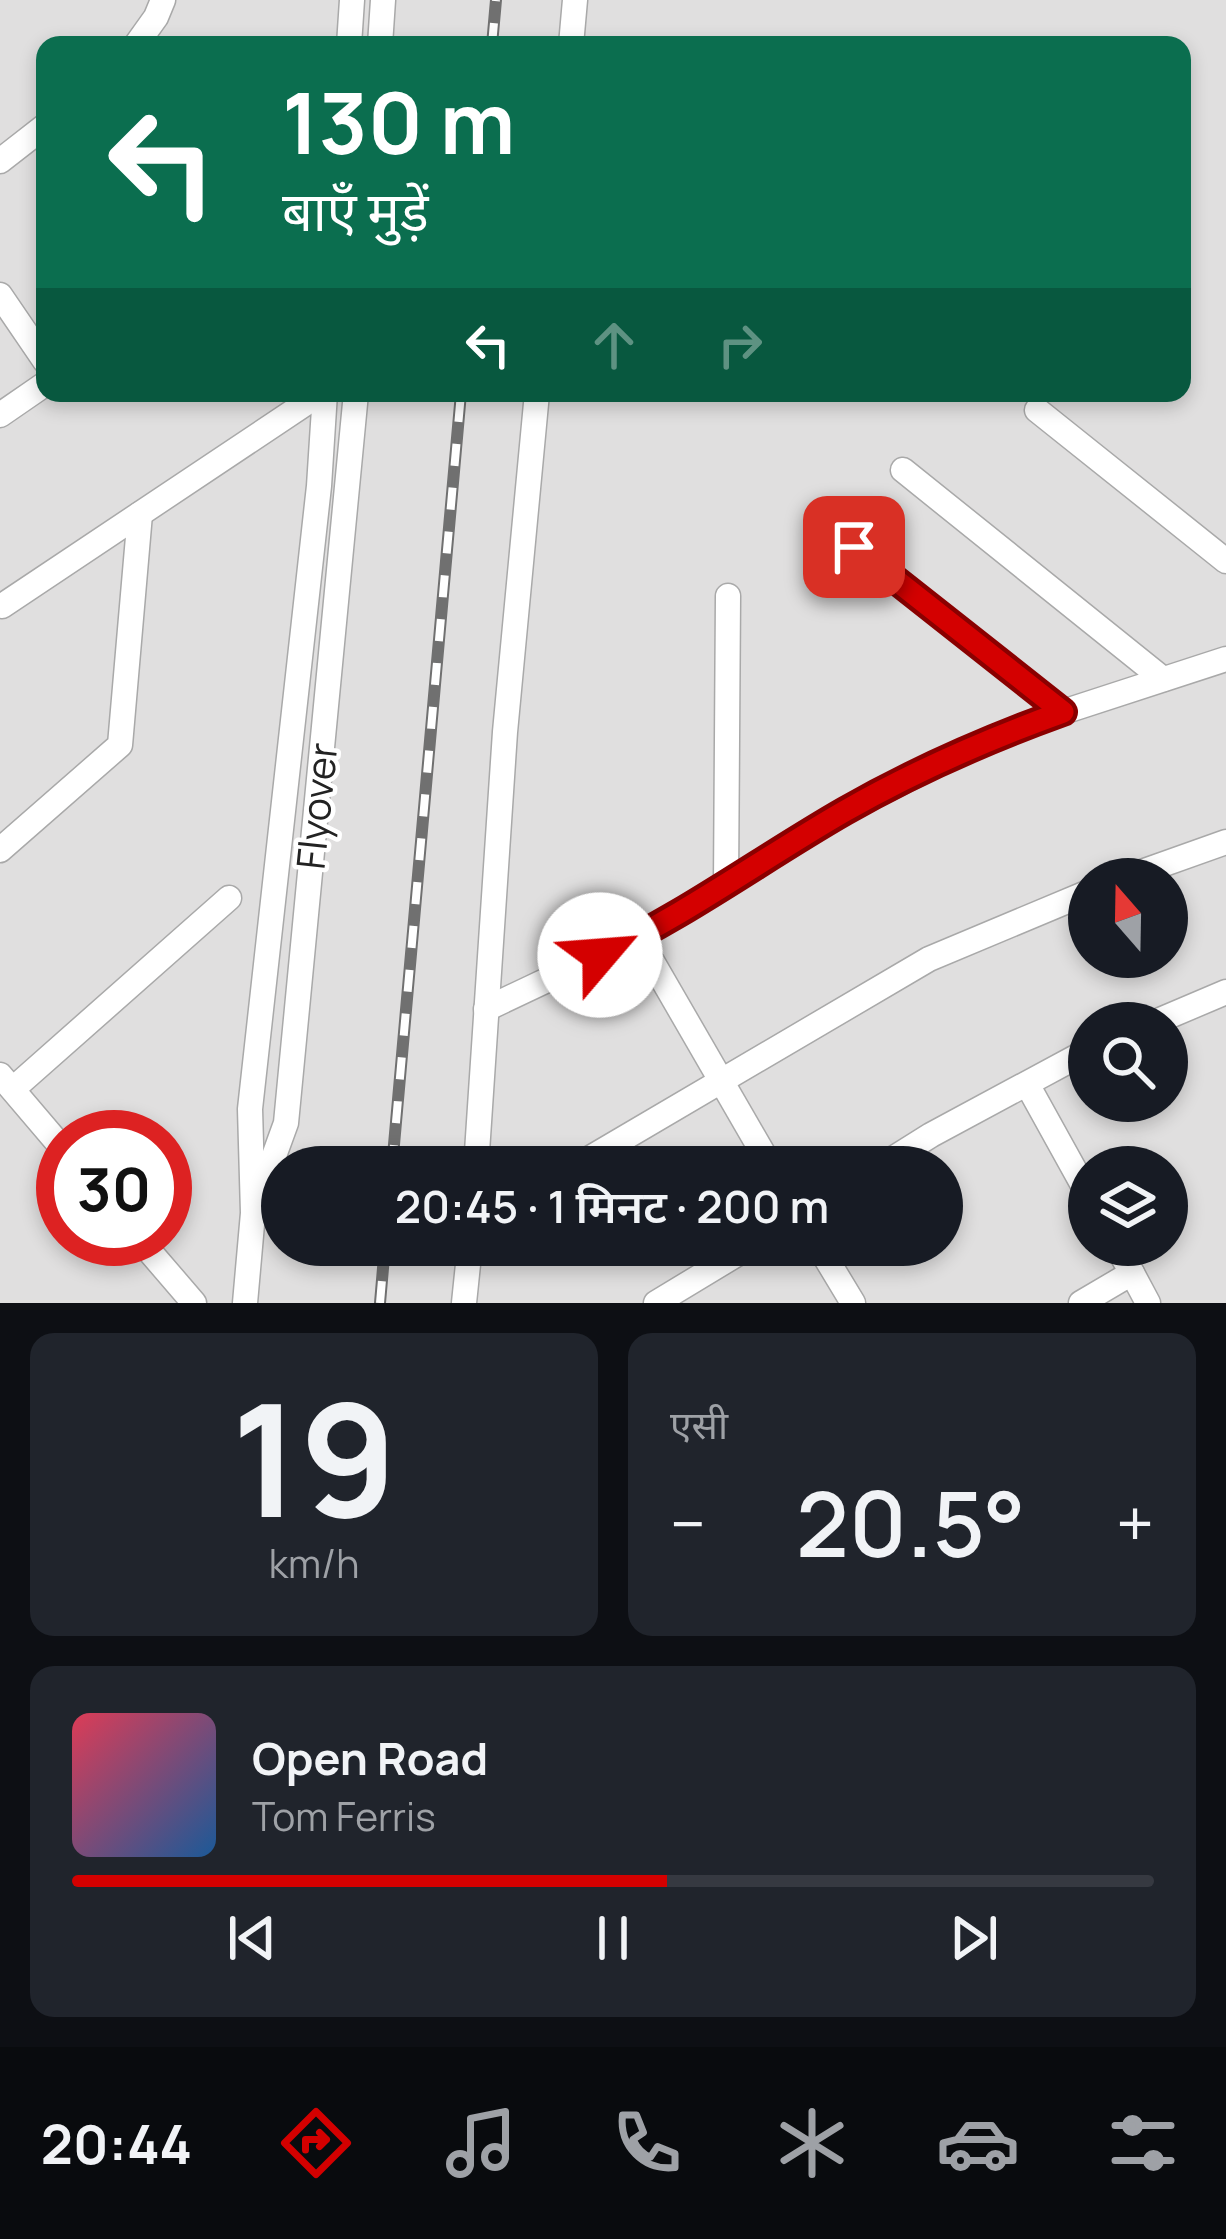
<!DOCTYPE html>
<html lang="hi">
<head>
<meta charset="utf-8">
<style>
  body { margin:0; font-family:Manrope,"Noto Sans Devanagari",sans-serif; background:#20242c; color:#f1f3f6; height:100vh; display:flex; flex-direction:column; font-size:45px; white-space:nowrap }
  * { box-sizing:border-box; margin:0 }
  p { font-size:39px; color:#9ea1a6 }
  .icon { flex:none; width:66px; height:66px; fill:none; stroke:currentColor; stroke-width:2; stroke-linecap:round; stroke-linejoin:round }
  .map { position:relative; height:1303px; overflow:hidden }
  .details { display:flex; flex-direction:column; gap:30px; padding:30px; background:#0d0f14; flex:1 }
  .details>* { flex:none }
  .top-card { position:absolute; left:36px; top:36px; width:1155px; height:366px; border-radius:24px; box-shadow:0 6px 18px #0003; background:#0b6e4f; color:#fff; overflow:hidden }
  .needle { width:78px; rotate:340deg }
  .fabs { position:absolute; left:1068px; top:858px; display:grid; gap:24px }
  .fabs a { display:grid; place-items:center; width:120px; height:120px; border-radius:50%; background:#171b24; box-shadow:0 6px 18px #0003; font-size:60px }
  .speed { position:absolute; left:36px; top:1110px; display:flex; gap:24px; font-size:60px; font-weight:700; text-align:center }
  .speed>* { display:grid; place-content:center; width:156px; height:156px; border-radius:50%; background:#171b24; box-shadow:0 6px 18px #0003; line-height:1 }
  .speed .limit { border:18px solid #d22; background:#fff; color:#111 }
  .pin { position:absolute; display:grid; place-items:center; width:102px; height:102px; color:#fff; margin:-51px; border-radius:24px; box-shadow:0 6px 18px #0006 }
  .me { position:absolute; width:132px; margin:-66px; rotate:63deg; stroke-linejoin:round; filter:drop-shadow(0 0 9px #0008) }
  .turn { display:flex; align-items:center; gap:42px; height:252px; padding:0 48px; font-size:54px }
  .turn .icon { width:156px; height:156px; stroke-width:2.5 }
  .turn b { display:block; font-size:84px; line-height:102px }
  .lanes { display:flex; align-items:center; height:114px; padding:0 48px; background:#0003; justify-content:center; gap:60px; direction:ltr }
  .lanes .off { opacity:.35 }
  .big { font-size:90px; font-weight:600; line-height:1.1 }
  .details .widget { flex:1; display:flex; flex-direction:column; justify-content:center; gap:18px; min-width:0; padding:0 42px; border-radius:24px; background:#20242c }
  .details .dial { align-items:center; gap:0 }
  .dial b { font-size:156px; line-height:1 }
  .song { display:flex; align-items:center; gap:36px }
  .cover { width:144px; height:144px; border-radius:18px; background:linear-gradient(135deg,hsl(350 70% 55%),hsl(210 70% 35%)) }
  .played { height:12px; border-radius:6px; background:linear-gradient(90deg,#d40000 55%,#363941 55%) }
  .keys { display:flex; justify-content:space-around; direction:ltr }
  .heat { display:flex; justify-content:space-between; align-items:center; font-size:66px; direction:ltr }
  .details .tiles { flex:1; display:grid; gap:30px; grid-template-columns:1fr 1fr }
  .widget:last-child { grid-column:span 2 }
  .trip { position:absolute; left:261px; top:1146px; width:702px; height:120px; border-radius:60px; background:#171b24; box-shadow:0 6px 18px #0003; font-weight:600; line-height:120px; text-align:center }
  .tab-bar { display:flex; height:192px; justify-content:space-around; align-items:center; background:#090b0e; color:#9ea1a6 }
  .tab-bar .icon { width:84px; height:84px }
  .tab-bar .on { color:#d40000 }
  .tab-bar b { font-size:54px; color:#f1f3f6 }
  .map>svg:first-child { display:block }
  .residential { fill:#e0dfdf; fill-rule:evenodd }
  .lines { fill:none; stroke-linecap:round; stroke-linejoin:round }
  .street-casing { stroke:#a9a9a9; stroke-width:27 }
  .street { stroke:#fff; stroke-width:24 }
  .rail-casing { stroke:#707070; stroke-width:12 }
  .rail { stroke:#fff; stroke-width:8; stroke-dasharray:22; stroke-linecap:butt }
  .route-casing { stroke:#8a0000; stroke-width:30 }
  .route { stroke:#d40000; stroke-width:21 }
  .labels { text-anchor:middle; stroke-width:9; stroke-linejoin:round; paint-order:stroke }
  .street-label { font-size:39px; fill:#222; stroke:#fff }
</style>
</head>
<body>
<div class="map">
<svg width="1226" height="1303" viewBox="0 0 1226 1303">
  <rect width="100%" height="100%" fill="#f2efe9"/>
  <path class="residential" d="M0 0H1226V1303H0ZM45 45H1182V393H45ZM1089 879H1167V957H1089ZM1089 1023H1167V1101H1089ZM63 1137H165V1239H63ZM282 1167H942V1245H282ZM1089 1167H1167V1245H1089Z"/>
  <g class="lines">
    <defs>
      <g id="street">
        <polyline points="136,45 156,17 163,0"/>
        <polyline points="349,45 352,0"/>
        <polyline points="380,45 383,0"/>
        <polyline points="571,45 575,0"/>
        <polyline points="0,161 45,126"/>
        <polyline points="0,295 45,361"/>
        <polyline points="1037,410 1226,561"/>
        <polyline points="0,415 45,384"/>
        <polyline points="903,470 1163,679"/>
        <polyline points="819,520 1063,712"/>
        <polyline points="2,606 321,393"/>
        <polyline points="0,850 120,745 140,514"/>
        <polyline points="1122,879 1226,842"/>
        <polyline points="726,884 728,596"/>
        <polyline points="638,937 771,1167"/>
        <polyline points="486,1009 638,937 845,811 965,750 1063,712 1226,659"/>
        <polyline points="1153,1023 1226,992"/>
        <polyline points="0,1075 63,1149"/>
        <polyline points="1027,1084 1089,1196"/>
        <polyline points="13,1089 229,898"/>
        <polyline points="476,1167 505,732 537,393"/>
        <polyline points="575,1167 929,959 1089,892"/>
        <polyline points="880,1167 931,1135 1089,1050"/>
        <polyline points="258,1200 286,1123 356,393"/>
        <polyline points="139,1239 194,1303"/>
        <polyline points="818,1245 853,1303"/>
        <polyline points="1116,1245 1132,1273"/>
        <polyline points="245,1303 253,1213 250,1109 319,486 325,393"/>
        <polyline points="464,1303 470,1245"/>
        <polyline points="656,1303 752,1245"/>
        <polyline points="1081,1303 1132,1273 1148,1303"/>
      </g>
    </defs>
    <use href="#street" class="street-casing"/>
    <use href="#street" class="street"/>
    <defs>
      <g id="rail">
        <polyline points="492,45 496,0"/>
        <polyline points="392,1167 461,393"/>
        <polyline points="380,1303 385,1245"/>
      </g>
    </defs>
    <use href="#rail" class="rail-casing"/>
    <use href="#rail" class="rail"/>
  </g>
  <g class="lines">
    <defs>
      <path id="route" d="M600 955C686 915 763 858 845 811 915 771 988 739 1063 712L854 547"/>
    </defs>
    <use href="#route" class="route-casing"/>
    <use href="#route" class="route"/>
  </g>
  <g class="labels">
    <g class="street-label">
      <text transform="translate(317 806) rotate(-84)" y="14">Flyover</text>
    </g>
  </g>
</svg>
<div class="fabs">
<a><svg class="needle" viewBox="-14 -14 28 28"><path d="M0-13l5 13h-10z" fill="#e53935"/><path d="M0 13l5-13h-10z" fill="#9ea1a6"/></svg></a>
<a><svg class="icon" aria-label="search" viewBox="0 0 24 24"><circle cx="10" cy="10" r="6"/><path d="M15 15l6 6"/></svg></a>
<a><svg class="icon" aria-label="layers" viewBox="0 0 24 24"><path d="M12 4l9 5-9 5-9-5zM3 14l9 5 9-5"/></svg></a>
</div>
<div class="speed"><div class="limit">30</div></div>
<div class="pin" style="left:854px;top:547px;background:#d93025"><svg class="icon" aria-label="arrive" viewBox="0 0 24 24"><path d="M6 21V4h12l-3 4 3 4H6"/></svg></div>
<svg class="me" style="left:600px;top:955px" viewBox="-20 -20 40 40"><circle r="19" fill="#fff"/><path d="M0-13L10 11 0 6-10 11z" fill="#d40000"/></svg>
<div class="trip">20:45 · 1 मिनट · 200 m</div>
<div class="top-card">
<div class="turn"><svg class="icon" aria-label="left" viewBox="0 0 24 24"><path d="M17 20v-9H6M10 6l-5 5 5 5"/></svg><div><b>130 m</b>बाएँ मुड़ें</div></div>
<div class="lanes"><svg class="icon" aria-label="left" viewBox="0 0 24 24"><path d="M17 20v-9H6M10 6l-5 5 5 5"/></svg><svg class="icon off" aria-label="ahead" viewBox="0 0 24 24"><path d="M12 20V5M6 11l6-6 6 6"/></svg><svg class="icon off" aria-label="right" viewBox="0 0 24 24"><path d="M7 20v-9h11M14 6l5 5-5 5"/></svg></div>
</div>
</div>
<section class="details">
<div class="tiles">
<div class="widget dial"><b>19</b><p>km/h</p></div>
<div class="widget"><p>एसी</p>
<div class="heat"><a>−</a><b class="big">20.5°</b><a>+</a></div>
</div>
<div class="widget">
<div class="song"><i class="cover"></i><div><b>Open Road</b><p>Tom Ferris</p></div></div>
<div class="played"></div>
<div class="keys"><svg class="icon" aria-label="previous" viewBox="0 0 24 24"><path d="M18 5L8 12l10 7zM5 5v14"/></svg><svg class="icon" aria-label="pause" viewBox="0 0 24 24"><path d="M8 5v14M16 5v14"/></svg><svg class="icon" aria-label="next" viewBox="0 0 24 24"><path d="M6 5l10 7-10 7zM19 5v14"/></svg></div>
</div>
</div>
</section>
<nav class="tab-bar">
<b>20:44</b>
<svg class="icon on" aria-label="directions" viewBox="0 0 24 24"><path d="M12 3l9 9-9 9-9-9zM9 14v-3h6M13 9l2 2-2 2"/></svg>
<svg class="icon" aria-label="music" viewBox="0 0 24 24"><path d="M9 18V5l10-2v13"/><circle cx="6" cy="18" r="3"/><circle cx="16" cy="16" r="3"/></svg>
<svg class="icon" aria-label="phone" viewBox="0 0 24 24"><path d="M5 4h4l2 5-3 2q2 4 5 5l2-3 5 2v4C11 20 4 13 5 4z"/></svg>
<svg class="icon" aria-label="climate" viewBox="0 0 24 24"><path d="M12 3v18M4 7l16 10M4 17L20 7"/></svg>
<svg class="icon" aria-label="car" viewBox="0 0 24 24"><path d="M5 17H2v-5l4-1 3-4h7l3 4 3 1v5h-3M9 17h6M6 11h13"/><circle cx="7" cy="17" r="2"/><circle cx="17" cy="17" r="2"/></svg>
<svg class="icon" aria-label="filters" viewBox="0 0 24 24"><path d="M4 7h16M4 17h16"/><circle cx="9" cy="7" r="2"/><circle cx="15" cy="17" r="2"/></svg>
</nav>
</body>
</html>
